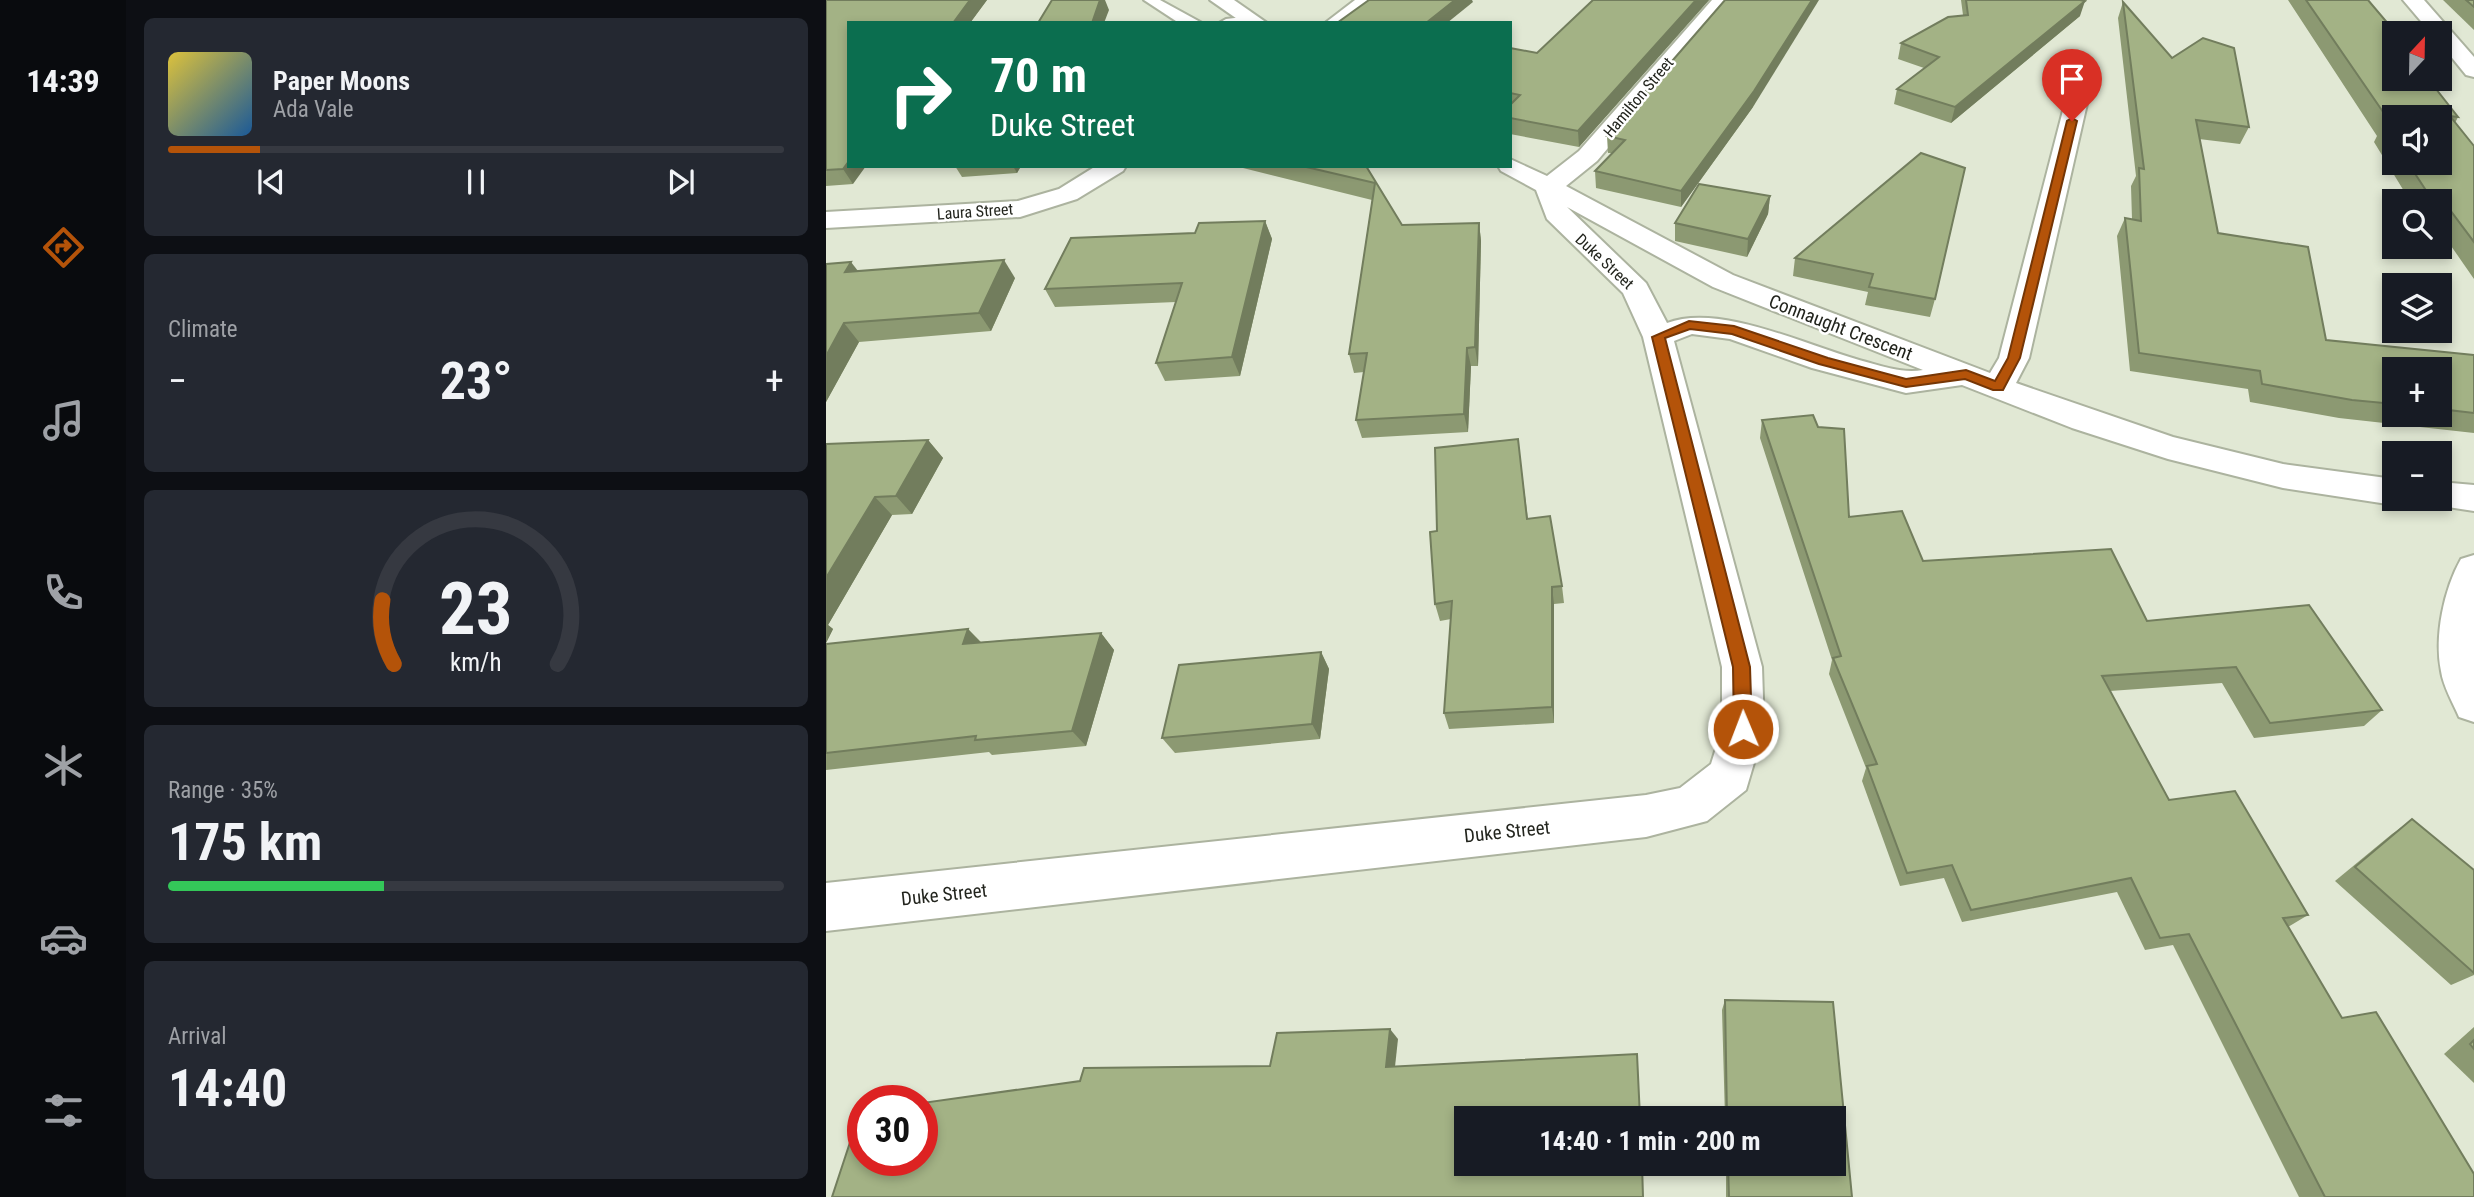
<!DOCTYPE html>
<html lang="en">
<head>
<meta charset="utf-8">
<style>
  body { margin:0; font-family:"Roboto Condensed",sans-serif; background:#242831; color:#f1f3f6; height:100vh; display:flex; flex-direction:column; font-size:26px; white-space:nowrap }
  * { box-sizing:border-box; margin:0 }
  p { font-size:23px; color:#9ea1a6 }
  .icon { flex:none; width:38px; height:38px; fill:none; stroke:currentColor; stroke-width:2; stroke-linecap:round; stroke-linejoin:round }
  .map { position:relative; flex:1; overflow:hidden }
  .sheet { display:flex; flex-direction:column; gap:18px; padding:18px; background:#0d0f14; width:700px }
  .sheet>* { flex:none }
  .hud { position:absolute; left:21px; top:21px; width:665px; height:147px; border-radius:0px; box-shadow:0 4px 10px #0003; background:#0b6e4f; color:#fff; overflow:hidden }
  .needle { width:46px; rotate:22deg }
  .fabs { position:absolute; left:1556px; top:21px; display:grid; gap:14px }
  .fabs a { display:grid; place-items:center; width:70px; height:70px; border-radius:0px; background:#171b24; box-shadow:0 4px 10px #0003; font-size:35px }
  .speed { position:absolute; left:21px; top:1085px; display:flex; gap:14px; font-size:35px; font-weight:700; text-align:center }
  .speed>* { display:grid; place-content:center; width:91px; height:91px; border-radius:50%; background:#171b24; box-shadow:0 4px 10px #0003; line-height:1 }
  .speed .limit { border:10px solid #d22; background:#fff; color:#111 }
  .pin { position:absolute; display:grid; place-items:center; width:60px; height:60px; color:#fff; margin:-72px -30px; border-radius:50% 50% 50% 0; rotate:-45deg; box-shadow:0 0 7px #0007 }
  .pin .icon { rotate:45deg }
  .me { position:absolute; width:77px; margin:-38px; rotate:359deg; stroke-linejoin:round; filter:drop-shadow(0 0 5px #0008) }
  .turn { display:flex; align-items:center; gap:24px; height:147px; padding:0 28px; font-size:32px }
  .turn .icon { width:91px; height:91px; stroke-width:2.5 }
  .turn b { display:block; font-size:49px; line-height:60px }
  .big { font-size:52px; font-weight:700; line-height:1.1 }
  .sheet .card { flex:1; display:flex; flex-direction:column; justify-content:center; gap:10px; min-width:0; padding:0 24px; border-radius:10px; background:#242831 }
  .sheet .dial { align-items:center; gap:0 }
  .dial svg { height:182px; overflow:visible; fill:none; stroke:#363941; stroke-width:7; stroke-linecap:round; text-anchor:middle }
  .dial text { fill:#f1f3f6; stroke:none }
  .song { display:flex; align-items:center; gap:21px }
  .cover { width:84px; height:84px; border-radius:10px; background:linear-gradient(135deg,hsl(50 70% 55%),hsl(210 70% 35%)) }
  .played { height:7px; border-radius:4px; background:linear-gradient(90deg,#b45309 15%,#363941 15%) }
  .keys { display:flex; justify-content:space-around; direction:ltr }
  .heat { display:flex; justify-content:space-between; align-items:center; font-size:38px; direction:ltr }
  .charge { height:10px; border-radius:5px; background:linear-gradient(90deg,#34c759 35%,#363941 0) }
  .trip { position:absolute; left:628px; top:1106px; width:392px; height:70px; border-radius:0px; background:#171b24; box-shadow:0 4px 10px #0003; font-weight:700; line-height:70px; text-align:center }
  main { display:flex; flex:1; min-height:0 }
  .dock { display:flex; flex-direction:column; width:126px; justify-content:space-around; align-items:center; background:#090b0e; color:#9ea1a6 }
  .dock .icon { width:49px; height:49px }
  .dock .current { color:#b45309 }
  .dock b { font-size:32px; color:#f1f3f6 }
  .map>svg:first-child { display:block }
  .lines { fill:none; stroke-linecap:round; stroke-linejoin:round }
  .lane-casing { stroke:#acb39f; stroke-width:4 }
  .street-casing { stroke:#acb39f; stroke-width:4 }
  .lane { fill:#fff; fill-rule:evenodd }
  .street { fill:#fff; fill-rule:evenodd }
  .wall { fill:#8c9972; fill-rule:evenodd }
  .shaded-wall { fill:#727d5d }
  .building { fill:#a3b285; stroke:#727d5d; stroke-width:2 }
  .route { fill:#b45309; stroke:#753606; stroke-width:2 }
  .labels { text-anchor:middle; stroke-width:5; stroke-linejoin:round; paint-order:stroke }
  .far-street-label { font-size:16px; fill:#22241d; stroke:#fff }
  .street-label { font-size:19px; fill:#22241d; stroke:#fff }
</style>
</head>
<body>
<main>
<nav class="dock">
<b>14:39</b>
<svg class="icon current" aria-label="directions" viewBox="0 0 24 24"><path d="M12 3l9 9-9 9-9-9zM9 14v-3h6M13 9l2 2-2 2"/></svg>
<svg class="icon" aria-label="music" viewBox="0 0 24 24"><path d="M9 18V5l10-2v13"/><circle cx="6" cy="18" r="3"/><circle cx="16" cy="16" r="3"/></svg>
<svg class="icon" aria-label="phone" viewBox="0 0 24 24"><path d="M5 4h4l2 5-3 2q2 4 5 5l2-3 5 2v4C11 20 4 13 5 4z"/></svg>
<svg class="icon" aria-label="climate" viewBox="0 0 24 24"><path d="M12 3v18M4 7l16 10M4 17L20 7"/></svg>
<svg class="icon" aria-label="car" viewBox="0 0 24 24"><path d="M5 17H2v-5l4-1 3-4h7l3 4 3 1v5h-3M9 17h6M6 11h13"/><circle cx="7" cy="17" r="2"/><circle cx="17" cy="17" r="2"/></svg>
<svg class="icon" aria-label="filters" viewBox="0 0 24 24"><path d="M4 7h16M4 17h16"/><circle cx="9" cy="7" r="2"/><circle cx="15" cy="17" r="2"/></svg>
</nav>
<section class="sheet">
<div class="card">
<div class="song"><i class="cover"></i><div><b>Paper Moons</b><p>Ada Vale</p></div></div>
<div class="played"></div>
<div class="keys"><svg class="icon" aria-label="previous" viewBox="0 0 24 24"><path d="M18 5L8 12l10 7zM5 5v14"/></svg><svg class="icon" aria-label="pause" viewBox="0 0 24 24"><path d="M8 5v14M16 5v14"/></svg><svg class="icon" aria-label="next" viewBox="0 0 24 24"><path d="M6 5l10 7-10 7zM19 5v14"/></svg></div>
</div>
<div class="card"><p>Climate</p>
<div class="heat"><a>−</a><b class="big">23°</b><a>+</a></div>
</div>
<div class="card dial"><svg viewBox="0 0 100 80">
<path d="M14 69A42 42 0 1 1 86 69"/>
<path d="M14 69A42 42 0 0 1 9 41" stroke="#b45309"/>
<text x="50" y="56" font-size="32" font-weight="700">23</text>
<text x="50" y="72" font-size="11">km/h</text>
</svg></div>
<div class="card"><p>Range · 35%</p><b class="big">175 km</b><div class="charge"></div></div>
<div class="card"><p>Arrival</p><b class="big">14:40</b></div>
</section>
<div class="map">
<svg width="1648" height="1197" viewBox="0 0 1648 1197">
  <rect width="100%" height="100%" fill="#e1e8d4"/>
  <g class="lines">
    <defs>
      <g id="lane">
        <polygon points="318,0 334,0 376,23 353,23"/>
        <polygon points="426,16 431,17 431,23 393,23 400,19"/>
      </g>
      <g id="street">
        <polygon points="384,0 408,0 441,23 417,23"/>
        <polygon points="529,0 552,0 523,23 499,23"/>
        <path d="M886 0H907L771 161 740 186 907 275 1164 373 1173 358 1241 95 1244 90H1260L1263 95 1203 358 1190 383 1347 437 1457 464 1568 479V499H1582L1580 501 1568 505 1457 488 1342 459 1246 428 1136 385 1080 393 986 368 904 339 866 334 848 341 936 667 938 729 920 790 881 821 820 837 0 931V883L820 795 854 788 885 764 896 729V667L817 337 797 293 721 219 710 190 675 171 672 166H684V159L721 176 753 151ZM741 207 887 287 1097 370C1078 373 1063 368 1044 363 987 349 896 302 841 323L820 283Z"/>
        <polygon points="1577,0 1598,0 1648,57 1648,77 1640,75 1614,43 1614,33 1605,33"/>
        <polygon points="270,166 300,166 297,171 251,199 194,217 0,228 0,212 192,201 233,189"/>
        <polygon points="1614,482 1648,485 1648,511 1602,504 1599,499 1614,499"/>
        <path d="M1648 555V722L1633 717C1627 703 1617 686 1615 671 1608 636 1618 589 1635 559Z"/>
      </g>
    </defs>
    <use href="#lane" class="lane-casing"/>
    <use href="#street" class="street-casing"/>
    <use href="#lane" class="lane"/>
    <use href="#street" class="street"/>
  </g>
  <g class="wall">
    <polygon points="0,0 161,0 144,23 23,23 27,184 0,186"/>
    <polygon points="767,0 883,0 753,147 684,134 684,48 711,53"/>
    <polygon points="1135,0 1254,0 1254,16 1125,123 1068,104 1071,89 1098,68 1072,59 1075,43 1137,15"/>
    <path d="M1462 0H1542L1611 80 1608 86 1632 117 1629 123 1648 146V279L1614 230V201H1584L1548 142 1551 136ZM1568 117 1614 163H1568Z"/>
    <polygon points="1617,0 1648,0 1648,30"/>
    <path d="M1297 2 1346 58 1423 127 1414 144 1373 139 1392 233 1500 340 1648 355V433L1513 418 1424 402 1422 389 1304 371 1291 236 1299 218 1306 219 1305 186 1310 176 1292 18ZM1568 369H1614V415H1568Z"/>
    <polygon points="927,107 855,207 770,188 769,171 786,153 782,153 781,136"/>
    <polygon points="1095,153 1109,299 1104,317 1039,305 1042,292 967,276 969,258"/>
    <polygon points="129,166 195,166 191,173 136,177"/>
    <polygon points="409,166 540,166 576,225 653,223 655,241 652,366 645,366 642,432 536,438 530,420 538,372 528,373 523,354 546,200"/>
    <polygon points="944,196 942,214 921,257 849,241 849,223"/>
    <polygon points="439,221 446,239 414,376 339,381 330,363 350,302 229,307 219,289 369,233"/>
    <polygon points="0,264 32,271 189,278 165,331 33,342 0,402"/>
    <polygon points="936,420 1023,517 1097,561 1321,621 1556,710 1538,726 1428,738 1396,683 1284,691 1343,800 1482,915 1462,927 1516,1018 1648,1197 1473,1197 1347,945 1319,950 1291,892 1136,922 1118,878 1074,886 1036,781 1040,768 1003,674 1006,660 934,438"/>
    <polygon points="102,440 117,458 86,514 66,515 2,625 7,629 0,643 0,444"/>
    <polygon points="694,457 702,519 736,586 738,603 728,604 728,723 623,729 618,713 625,619 614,621 609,604 611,531"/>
    <polygon points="142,629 155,642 275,633 288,650 260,746 166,755 163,752 0,770 0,644"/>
    <polygon points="495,652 503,669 494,739 349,753 336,738"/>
    <polygon points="1586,820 1648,870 1648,975 1625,985 1509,881 1566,834"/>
    <polygon points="899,1000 1007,1002 1026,1197 900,1197 900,1164 1008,1164 1008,1118 899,1118 896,1010"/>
    <polygon points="1648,1027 1648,1083 1618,1054"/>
  </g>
  <g class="shaded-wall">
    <polygon points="144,0 161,0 144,23 127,23"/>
    <polygon points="274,0 279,0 283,10 278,23 266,23"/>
    <polygon points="629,0 646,0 647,2 621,23 600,23"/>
    <polygon points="870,0 883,0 753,147 752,131"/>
    <polygon points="986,0 993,0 927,107 855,207 855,191"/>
    <polygon points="1259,1 1254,16 1125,123 1129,107"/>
    <polygon points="23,161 23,166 40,166 27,184 17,169"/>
    <polygon points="187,166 195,166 191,173"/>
    <polygon points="944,196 942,214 921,257 922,239"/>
    <polygon points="439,221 446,239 414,376 406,357"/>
    <polygon points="653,223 655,241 652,366 649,347"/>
    <polygon points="178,260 189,278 165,331 153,313"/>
    <polygon points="25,262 39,280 19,272"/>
    <polygon points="18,323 33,342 0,402 0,356"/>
    <polygon points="641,348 645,366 642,432 638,414"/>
    <polygon points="102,440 117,458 86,514 70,496"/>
    <polygon points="49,497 66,515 2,625 7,629 0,643 0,578"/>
    <polygon points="726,587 728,604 728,723 726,707"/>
    <polygon points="142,629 158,646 137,644"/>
    <polygon points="275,633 288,650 260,746 246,731"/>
    <polygon points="495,652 503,669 494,739 486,724"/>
    <polygon points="564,1029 572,1039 568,1076 560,1067"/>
  </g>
  <g class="building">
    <polygon points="0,0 144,0 127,23 23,23 23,161 17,169 0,170"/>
    <polygon points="226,0 274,0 266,23 212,23"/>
    <polygon points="543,0 629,0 600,23 511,23"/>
    <polygon points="767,0 870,0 752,131 684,118 684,105 694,95 684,93 684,48 711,53"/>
    <polygon points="899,0 986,0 928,91 855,191 769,171 799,140 781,136"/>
    <polygon points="1140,0 1254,0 1259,1 1129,107 1071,89 1113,57 1075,43 1122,17 1142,15"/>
    <polygon points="1480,0 1542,0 1570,33 1568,33 1568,79 1610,79 1611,80 1603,80 1632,117 1624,116 1648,146 1648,242 1621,206 1614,205 1614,201 1607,201 1582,163 1614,163 1614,117 1568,117 1568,141 1558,125 1566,125"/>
    <polygon points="1640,0 1648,0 1648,7"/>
    <polygon points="1297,2 1346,58 1377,38 1408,48 1423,127 1370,120 1392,233 1482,247 1500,340 1648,355 1648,413 1614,409 1614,369 1568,369 1568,404 1526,400 1436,384 1434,371 1313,353 1299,218 1315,221 1313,168 1318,169"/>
    <polygon points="1095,153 1139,168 1109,299 1043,287 1047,274 969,258"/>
    <polygon points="476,166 540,166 576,225 653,223 649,347 641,348 638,414 530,420 541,353 523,354 549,183"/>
    <polygon points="873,184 944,196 922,239 849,223"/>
    <polygon points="439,221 406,357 330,363 356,283 219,289 245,238 369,233 373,223"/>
    <polygon points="178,260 153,313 18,323 0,356 0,264 25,262 19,272"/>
    <polygon points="987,415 992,427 1018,429 1023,517 1076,511 1097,561 1285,549 1321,621 1483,605 1556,710 1444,723 1410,667 1276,676 1343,800 1409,791 1482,915 1457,918 1516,1018 1550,1012 1648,1174 1648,1197 1499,1197 1363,934 1334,938 1305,878 1145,910 1126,865 1081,873 1041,766 1051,764 1007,658 1015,656 936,420"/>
    <polygon points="692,439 701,519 724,516 736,586 726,587 726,707 618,713 626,601 609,604 604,532 611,531 609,448"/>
    <polygon points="102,440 70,496 49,497 0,578 0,444"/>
    <polygon points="142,629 137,644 275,633 246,731 149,740 150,736 0,753 0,644"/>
    <polygon points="495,652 486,724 336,738 353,665"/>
    <polygon points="1586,819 1648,870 1648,973 1529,867"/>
    <polygon points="899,1000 1007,1002 1026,1197 903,1197 902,1164 1008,1164 1008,1118 901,1118"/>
    <polygon points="564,1029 560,1067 811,1054 814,1118 640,1118 640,1164 816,1164 817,1197 6,1197 34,1112 37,1112 37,1160 96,1160 96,1103 254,1081 258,1068 444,1066 451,1033"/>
    <polygon points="1648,1040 1648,1049 1644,1044"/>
  </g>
  <polygon class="route" points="1246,118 1251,121 1194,358 1177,390 1167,390 1139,379 1080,387 993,364 906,334 864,329 839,338 924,667 926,729 923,734 917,737 911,734 908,729 907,667 826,337 863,321 908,326 1002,358 1080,379 1140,370 1169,381 1182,358 1241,121"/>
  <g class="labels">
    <g class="far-street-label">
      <text transform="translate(812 97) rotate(-50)" y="6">Hamilton Street</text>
      <text transform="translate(149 211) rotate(-4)" y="6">Laura Street</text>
      <text transform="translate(779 261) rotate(43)" y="6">Duke Street</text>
    </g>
    <g class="street-label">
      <text transform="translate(1015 327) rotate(21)" y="7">Connaught Crescent</text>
      <text transform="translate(681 831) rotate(-6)" y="7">Duke Street</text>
      <text transform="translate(118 894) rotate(-6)" y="7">Duke Street</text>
    </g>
  </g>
</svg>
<div class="fabs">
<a><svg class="needle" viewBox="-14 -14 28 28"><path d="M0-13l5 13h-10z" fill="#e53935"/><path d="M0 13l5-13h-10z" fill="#9ea1a6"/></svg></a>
<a><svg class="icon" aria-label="sound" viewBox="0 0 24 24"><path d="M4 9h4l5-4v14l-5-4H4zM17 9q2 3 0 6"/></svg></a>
<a><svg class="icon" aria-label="search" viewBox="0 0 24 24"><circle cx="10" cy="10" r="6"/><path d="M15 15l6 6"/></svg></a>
<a><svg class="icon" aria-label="layers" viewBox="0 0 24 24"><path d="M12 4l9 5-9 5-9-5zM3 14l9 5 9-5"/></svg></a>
<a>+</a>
<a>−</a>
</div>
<div class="speed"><div class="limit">30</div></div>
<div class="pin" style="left:1246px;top:121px;background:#d93025"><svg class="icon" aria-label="arrive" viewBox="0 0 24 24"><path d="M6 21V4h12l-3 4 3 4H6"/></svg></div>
<svg class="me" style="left:917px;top:729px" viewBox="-20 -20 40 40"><circle r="17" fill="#b45309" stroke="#fff" stroke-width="3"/><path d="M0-11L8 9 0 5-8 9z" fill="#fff"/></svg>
<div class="trip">14:40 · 1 min · 200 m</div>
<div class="hud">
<div class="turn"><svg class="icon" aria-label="right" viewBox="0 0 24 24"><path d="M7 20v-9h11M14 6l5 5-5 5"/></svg><div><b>70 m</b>Duke Street</div></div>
</div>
</div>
</main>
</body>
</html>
